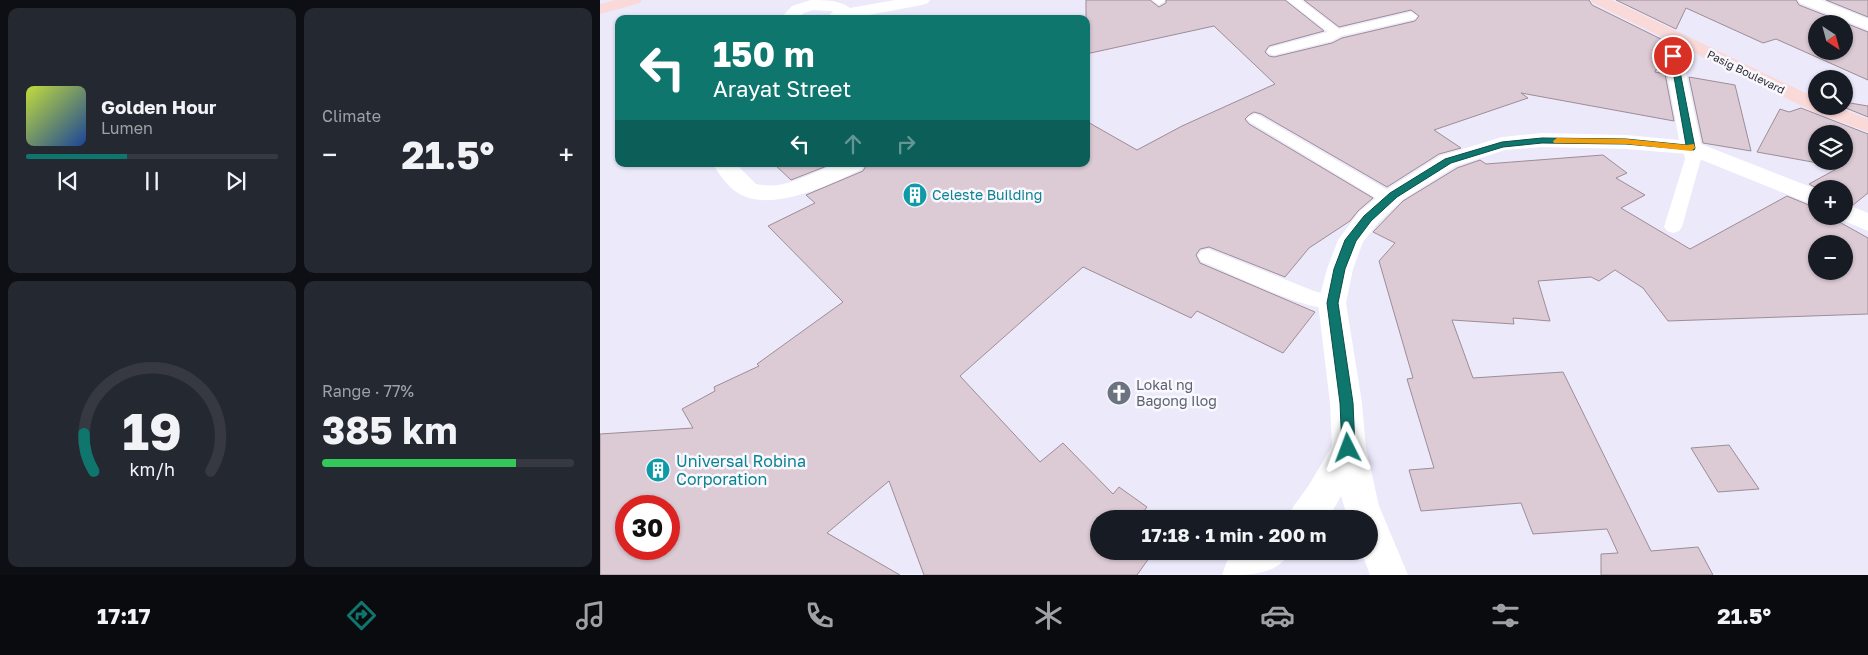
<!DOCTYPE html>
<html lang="en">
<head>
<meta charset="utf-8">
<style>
  body { margin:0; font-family:"Golos Text",sans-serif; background:#242831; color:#f1f3f6; height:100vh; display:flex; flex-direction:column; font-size:19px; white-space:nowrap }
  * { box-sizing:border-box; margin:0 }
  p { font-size:16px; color:#9ea1a6 }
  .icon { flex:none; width:28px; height:28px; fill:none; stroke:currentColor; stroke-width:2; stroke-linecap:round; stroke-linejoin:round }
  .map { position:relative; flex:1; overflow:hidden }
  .panel { display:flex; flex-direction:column; gap:8px; padding:8px; background:#0d0f14; width:600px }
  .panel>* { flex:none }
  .hud { position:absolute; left:15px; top:15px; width:475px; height:152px; border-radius:10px; box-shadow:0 1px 4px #0004; background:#0f766e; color:#fff; overflow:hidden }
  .needle { width:32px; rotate:144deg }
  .buttons { position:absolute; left:1208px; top:15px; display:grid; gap:10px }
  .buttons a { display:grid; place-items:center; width:45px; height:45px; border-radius:50%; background:#171b24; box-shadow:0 1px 4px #0004; font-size:25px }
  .speed { position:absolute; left:15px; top:495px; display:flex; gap:10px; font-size:25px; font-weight:700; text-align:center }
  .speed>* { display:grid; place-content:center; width:65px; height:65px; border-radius:50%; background:#171b24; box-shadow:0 1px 4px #0004; line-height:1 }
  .speed .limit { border:8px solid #d22; background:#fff; color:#111 }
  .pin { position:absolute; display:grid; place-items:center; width:42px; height:42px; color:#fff; margin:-21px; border:2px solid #fff; border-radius:50%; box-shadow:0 1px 5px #0007 }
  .me { position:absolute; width:55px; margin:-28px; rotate:357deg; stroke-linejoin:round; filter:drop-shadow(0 0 4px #0008) }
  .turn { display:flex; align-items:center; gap:18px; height:105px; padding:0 15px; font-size:22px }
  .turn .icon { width:65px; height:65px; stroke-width:2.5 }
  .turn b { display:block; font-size:35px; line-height:42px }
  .lanes { display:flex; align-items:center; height:48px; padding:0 15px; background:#0003; justify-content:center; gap:25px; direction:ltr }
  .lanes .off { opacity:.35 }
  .big { font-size:38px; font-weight:700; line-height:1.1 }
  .panel .card { flex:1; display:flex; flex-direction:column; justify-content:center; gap:8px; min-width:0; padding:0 18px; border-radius:10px; background:#242831 }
  .panel .dial { align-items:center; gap:0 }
  .dial svg { height:130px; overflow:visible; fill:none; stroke:#363941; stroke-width:7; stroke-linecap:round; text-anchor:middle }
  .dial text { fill:#f1f3f6; stroke:none }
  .song { display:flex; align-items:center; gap:15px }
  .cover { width:60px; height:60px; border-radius:8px; background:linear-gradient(135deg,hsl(70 70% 55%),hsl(220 70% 35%)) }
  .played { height:5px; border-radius:2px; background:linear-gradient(90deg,#0f766e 40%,#363941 40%) }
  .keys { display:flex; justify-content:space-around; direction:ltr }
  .heat { display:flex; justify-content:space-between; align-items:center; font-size:28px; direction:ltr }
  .charge { height:8px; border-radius:4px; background:linear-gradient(90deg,#34c759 77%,#363941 0) }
  .panel .tiles { flex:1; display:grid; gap:8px; grid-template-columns:repeat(2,1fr) }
  .trip { position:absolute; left:490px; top:510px; width:288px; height:50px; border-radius:25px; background:#171b24; box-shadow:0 1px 4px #0004; font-weight:700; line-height:50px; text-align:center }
  .tab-bar { display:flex; height:80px; justify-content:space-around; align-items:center; background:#090b0e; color:#9ea1a6 }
  .tab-bar .icon { width:35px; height:35px }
  .tab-bar .selected { color:#0f766e }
  .tab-bar b { font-size:22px; color:#f1f3f6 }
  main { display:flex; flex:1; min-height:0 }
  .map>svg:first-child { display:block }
  .building { fill:#dccad4; stroke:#9d8d96; fill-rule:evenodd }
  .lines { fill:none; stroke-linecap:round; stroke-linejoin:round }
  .lane { fill:#fff; fill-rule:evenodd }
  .street { fill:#fff; fill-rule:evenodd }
  .primary { fill:#fadad9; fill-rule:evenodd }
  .route { fill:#0f766e; stroke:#0a4d48 }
  .slow { fill:#f59e0b }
  .labels { text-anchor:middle; stroke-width:5; stroke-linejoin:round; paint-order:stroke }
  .far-street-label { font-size:11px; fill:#2a292f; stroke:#f9f8ff }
  .culture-label { font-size:14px; fill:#0d838f; stroke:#f9f8ff; text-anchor:start }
  .worship-label { font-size:14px; fill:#5b616d; stroke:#f9f8ff; text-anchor:start }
  .near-culture-label { font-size:16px; fill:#0d838f; stroke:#f9f8ff; text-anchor:start }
</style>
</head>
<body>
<main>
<section class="panel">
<div class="tiles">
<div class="card">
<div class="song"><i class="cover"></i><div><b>Golden Hour</b><p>Lumen</p></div></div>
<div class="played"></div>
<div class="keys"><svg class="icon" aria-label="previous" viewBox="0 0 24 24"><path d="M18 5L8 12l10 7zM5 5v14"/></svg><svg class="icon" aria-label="pause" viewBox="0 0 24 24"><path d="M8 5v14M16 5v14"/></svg><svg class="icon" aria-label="next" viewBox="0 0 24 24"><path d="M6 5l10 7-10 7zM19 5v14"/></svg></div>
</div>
<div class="card"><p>Climate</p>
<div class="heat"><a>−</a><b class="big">21.5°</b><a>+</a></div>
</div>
<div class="card dial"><svg viewBox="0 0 100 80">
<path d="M14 69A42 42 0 1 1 86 69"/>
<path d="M14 69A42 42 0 0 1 8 46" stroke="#0f766e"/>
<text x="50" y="56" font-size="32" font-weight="700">19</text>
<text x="50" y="72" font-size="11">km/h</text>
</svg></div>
<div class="card"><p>Range · 77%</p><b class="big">385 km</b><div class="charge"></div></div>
</div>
</section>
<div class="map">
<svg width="1268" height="575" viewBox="0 0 1268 575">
  <rect width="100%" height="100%" fill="#ece9fb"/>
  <g class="building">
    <path d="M486 0H550L559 7 566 3V0H685L724 31 669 46 665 52 669 56 674 57 732 43 742 38 815 21 819 16 811 10 739 27 704 0H989L992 5 1069 43 1055 72 1065 74 1074 121 921 93 928 98 834 130 861 148 839 154 787 187 661 114 654 112 649 115 645 119 649 124 773 198 758 211 750 221 709 248 685 277 609 247 600 249 596 255 600 263 715 312 683 353 597 311 591 318 483 267 360 376 440 462 463 443 513 494 519 487 547 507 544 511 556 519H499V551H554L537 575H324L289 481 227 533 300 575H0V434L93 428 82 409 115 391 114 387 159 366 157 364 243 302 168 226 215 203 206 195 263 171 267 164H486V121L537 150 582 126 675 84 614 26 486 54ZM26 506H69V549H26Z"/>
    <path d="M1016 0H1196L1199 5 1268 32V80L1176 39 1163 43 1086 8 1076 29ZM1216 24H1244V51H1216Z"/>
    <polygon points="1226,0 1268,0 1268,17"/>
    <polygon points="1089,77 1135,85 1151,151 1103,143"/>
    <polygon points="1244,102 1268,106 1268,117 1241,106 1244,106"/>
    <path d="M1201 108 1268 134V193L1253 205 1244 201V189H1218L1209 184 1240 167 1157 152 1180 109 1189 112ZM1216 134H1244V161H1216Z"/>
    <path d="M1003 155 1027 173 1016 178 1045 195 1021 208 1090 249 1187 196 1216 208V216H1233L1234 219 1268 238V314L1068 321 1043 288 1015 270 999 281 991 277 938 281 950 321 913 318 914 324 852 320 873 378 963 372 1051 551 1098 547 1113 575H1001V554L1018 553 1007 529 933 534 921 503 821 511 809 470 834 468 807 379 813 378 779 261 795 243 773 232 803 201 857 168 880 160 886 164ZM1216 244H1244V271H1216Z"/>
    <polygon points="174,164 232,164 191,180"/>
    <polygon points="1129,445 1159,489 1118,492 1091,448"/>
  </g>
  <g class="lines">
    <g class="lane">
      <polygon points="552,0 564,0 565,1 559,5"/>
      <polygon points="687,0 701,0 739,29 811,12 817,16 815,19 741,36 732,41 674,55 669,54 667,51 669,48 728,32"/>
      <polygon points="655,114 660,116 796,195 799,199 796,203 790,205 784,203 650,122 647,119 650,116"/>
      <polygon points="1091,143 1097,145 1101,159 1082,227 1079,231 1073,233 1067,231 1064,227 1085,159 1083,148 1085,145"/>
      <path d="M608 249 714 291 739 298 742 303 739 308C715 316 628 272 601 261L598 256 601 251Z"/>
    </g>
    <g class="street">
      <path d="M211 0C224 0 240 0 250 8L295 0H330L328 3 322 5 247 19H226L233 11 213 10 204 13 197 19H180L192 6Z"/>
      <polygon points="1198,0 1221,0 1268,19 1268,30 1200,3"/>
      <polygon points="1094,42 1100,43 1103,47 1100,51 1083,59 1101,144 1216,189 1216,206 1087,154 1026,149 942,147 905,150 856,166 802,200 777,224 763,242 753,269 746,303 762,403 766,448 779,506 808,575 770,575 761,551 769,551 769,519 748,519 741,496 728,519 688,519 693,507 709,485 732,446 730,403 718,303 727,269 738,240 759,212 786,190 840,156 902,137 942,133 1026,135 1079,140 1064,56 1066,52"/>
      <path d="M113 164H136L156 184C185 191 209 173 234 165 243 162 256 163 265 164L262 169C231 184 171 214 138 193 128 187 118 173 113 164Z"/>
      <polygon points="1244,203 1268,213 1268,231 1235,217 1244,216"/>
      <path d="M641 551H691C677 575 653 575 622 575L627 561Z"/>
    </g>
    <g class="primary">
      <polygon points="15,0 42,0 40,3 0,14 0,4"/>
      <polygon points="991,0 1012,0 1216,98 1216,106 1235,106 1268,119 1268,132 1214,112 993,3"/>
    </g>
  </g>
  <polygon class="route" points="1070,54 1077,56 1095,148 1094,150 1026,144 942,143 903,147 851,163 797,197 771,221 756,241 745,269 738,303 753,403 755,448 753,453 748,454 744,453 742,448 740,403 727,303 734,269 745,240 764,216 790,193 845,159 902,142 942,138 1026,139 1086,145"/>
  <polygon class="slow" points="957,138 1026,139 1087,145 1094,144 1095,148 1091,151 1026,144 954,143 953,141"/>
  <defs>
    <symbol id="building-disc" viewBox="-11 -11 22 22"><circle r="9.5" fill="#0f9aa8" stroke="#f9f8ff"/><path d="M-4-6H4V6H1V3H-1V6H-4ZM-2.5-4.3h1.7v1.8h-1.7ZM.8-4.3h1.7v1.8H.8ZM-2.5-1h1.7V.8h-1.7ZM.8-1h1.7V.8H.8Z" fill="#fff"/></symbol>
    <symbol id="church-disc" viewBox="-11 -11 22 22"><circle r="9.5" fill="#6b7280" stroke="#f9f8ff"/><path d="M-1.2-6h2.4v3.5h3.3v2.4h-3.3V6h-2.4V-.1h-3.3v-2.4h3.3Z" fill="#fff"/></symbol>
  </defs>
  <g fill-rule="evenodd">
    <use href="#building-disc" x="301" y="181" width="28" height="28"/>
    <use href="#church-disc" x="505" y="379" width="28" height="28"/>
    <use href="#building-disc" x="44" y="456" width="28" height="28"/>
  </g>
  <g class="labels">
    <g class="far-street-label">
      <text transform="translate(1146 72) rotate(26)" y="4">Pasig Boulevard</text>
    </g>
    <g class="culture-label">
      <text x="332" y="200">Celeste Building</text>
    </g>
    <g class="worship-label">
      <text x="536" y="390">Lokal ng<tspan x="536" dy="16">Bagong Ilog</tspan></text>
    </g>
    <g class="near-culture-label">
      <text x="76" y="467">Universal Robina<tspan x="76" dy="18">Corporation</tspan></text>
    </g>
  </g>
</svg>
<div class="buttons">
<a><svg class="needle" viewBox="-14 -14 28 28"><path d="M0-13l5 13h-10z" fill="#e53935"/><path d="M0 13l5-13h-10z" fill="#9ea1a6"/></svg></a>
<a><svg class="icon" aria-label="search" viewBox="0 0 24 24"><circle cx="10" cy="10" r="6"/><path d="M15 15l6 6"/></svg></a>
<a><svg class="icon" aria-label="layers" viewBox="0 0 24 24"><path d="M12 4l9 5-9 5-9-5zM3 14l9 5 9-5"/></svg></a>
<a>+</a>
<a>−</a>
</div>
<div class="speed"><div class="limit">30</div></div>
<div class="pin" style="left:1073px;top:56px;background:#d93025"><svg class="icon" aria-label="arrive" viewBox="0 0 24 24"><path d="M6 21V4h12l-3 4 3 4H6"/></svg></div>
<svg class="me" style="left:748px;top:448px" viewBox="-20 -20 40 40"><path d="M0-17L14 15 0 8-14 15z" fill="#0f766e" stroke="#fff" stroke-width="4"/></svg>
<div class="trip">17:18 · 1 min · 200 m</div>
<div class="hud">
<div class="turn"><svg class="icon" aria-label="left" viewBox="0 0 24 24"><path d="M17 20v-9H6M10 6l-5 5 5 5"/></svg><div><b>150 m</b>Arayat Street</div></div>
<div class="lanes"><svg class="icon" aria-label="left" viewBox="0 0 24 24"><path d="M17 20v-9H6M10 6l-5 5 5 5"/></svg><svg class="icon off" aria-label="ahead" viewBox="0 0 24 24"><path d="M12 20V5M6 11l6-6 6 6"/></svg><svg class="icon off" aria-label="right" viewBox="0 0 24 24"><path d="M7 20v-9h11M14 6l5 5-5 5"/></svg></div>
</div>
</div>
</main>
<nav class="tab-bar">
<b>17:17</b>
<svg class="icon selected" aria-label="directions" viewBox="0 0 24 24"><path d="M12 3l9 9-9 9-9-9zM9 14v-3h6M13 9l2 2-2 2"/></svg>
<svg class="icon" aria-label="music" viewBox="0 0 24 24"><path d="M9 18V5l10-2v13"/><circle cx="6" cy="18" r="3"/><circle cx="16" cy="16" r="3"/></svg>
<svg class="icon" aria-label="phone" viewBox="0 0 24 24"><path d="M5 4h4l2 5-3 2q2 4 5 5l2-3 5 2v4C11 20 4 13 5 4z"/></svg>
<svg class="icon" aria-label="climate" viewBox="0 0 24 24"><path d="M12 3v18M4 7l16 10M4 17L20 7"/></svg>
<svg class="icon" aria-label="car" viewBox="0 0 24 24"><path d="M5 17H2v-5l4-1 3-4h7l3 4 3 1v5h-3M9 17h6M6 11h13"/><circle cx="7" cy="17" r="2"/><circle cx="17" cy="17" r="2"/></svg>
<svg class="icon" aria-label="filters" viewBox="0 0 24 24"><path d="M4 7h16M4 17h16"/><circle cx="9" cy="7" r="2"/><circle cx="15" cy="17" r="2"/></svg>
<b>21.5°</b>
</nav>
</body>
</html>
